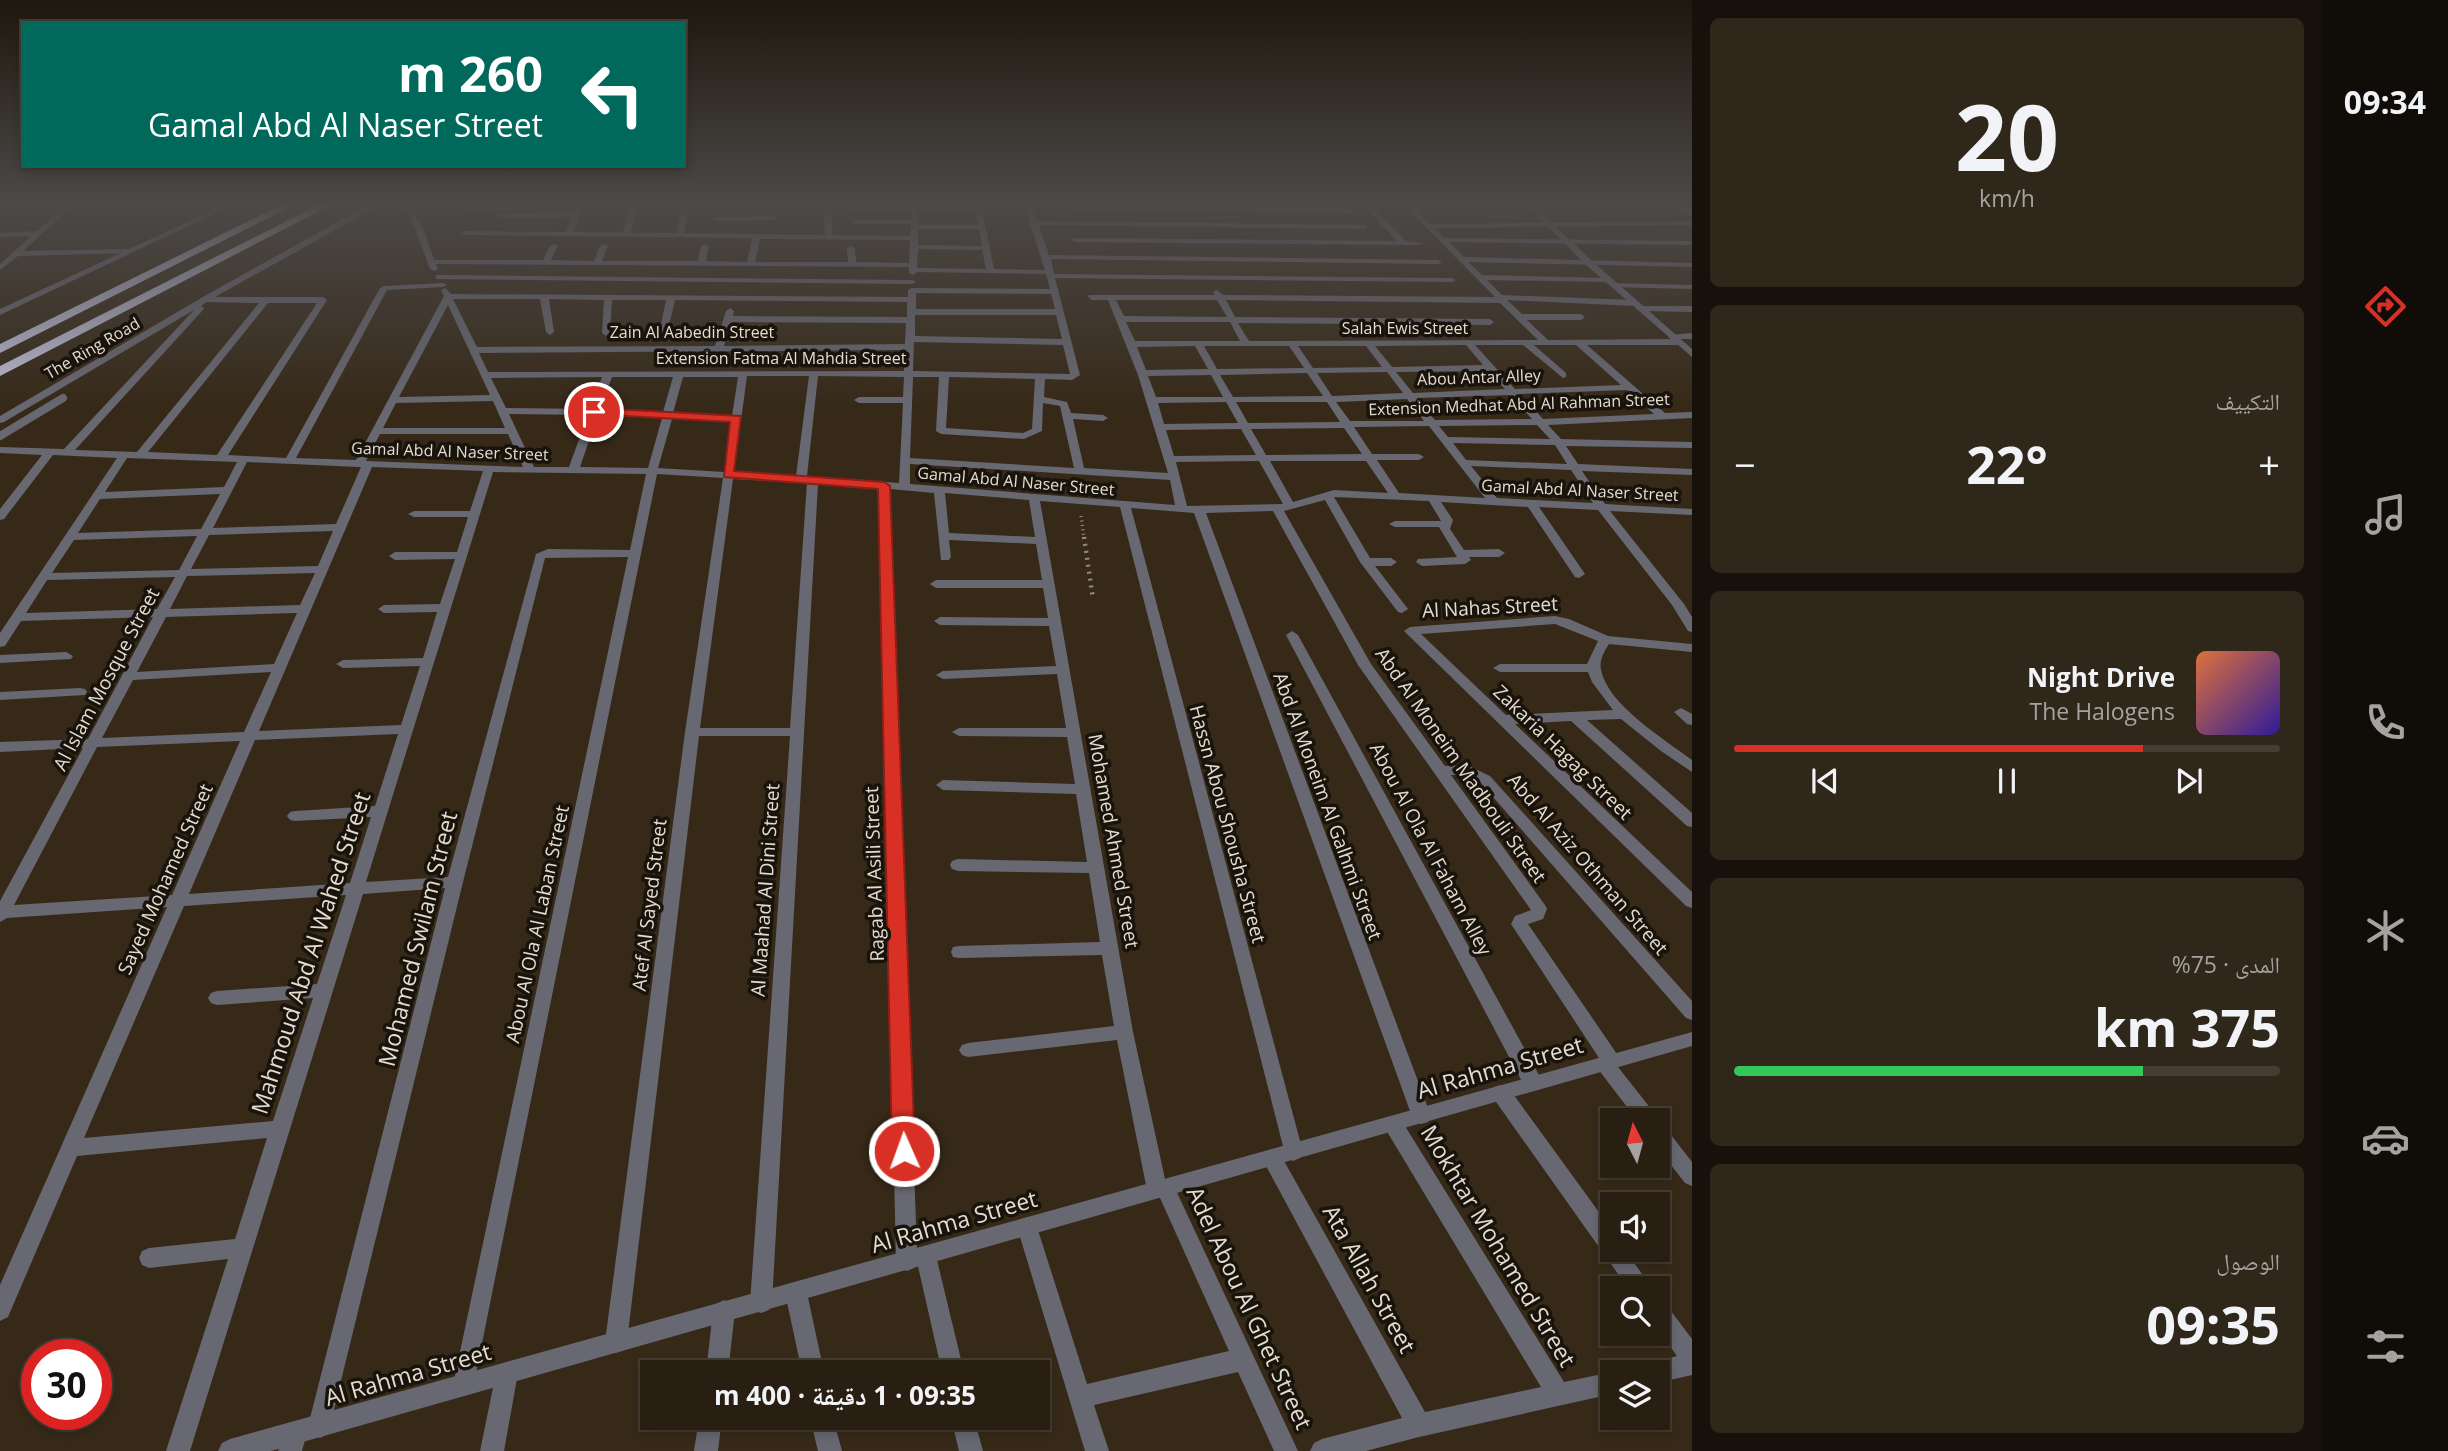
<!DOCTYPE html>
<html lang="ar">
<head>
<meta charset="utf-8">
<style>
  body { margin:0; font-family:"Open Sans","Noto Naskh Arabic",sans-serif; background:#30271b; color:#f1f3f6; direction:rtl; height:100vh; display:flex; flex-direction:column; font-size:26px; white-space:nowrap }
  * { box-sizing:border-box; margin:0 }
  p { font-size:23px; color:#a5a29f }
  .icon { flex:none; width:38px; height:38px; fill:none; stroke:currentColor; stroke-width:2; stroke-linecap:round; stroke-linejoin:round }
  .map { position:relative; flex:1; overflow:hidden; direction:ltr }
  .details { display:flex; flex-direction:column; gap:18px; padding:18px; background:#16110a; width:630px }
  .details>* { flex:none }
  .top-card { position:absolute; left:21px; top:21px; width:665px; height:147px; border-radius:0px; box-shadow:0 4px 10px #0003,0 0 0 2px #443d32; direction:rtl; background:#00695c; color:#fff; overflow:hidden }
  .needle { width:46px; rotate:354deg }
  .fabs { position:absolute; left:1600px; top:1108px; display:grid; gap:14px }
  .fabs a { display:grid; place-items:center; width:70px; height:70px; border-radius:0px; background:#281f12; box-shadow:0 4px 10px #0003,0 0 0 2px #443d32; font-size:35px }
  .speed { position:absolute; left:21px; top:1339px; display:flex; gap:14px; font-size:35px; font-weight:700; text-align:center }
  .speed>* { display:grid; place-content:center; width:91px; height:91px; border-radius:50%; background:#281f12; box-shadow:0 4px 10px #0003,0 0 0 2px #443d32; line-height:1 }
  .speed .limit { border:10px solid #d22; background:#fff; color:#111 }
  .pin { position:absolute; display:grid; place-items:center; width:60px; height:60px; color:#fff; margin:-30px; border:4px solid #fff; border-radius:50%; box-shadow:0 2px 7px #0007 }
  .me { position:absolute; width:77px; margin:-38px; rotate:358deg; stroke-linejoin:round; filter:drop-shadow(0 0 5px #0008) }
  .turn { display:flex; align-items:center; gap:24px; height:147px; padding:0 28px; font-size:32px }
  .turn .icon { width:91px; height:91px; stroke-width:2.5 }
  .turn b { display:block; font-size:49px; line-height:60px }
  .big { font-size:52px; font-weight:700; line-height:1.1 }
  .details .card { flex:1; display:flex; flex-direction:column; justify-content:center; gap:10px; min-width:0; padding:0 24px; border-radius:10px; background:#30271b }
  .details .dial { align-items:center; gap:0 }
  .dial b { font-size:91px; line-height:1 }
  .song { display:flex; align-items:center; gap:21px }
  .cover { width:84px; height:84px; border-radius:10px; background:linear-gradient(135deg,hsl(20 70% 55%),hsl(250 70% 35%)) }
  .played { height:7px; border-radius:4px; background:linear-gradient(90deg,#d93025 75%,#443d32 75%) }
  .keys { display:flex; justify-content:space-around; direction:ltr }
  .heat { display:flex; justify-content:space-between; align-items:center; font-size:38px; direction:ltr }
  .charge { height:10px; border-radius:5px; background:linear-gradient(90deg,#34c759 75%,#443d32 0) }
  .trip { position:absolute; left:640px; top:1360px; width:410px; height:70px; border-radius:0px; background:#281f12; box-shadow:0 4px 10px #0003,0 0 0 2px #443d32; font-weight:700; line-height:70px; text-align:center; direction:rtl }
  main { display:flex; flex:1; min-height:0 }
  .tab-bar { display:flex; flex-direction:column; width:126px; justify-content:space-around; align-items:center; background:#100c07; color:#a5a29f }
  .tab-bar .icon { width:49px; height:49px }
  .tab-bar .current { color:#d93025 }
  .tab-bar b { font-size:32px; color:#f1f3f6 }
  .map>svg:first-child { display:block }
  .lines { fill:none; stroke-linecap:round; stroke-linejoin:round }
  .path-far1 { stroke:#948a7c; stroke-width:3.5; stroke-dasharray:1 3.5; stroke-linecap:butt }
  .path { stroke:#948a7c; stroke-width:4.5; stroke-dasharray:2 5; stroke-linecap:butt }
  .service { stroke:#686872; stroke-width:8 }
  .minor { fill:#686872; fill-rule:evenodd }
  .tertiary { fill:#686872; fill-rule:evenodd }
  .motorway { fill:#bcbcd5; fill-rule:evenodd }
  .route { fill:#d93025; stroke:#8d1f18; stroke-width:2 }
  .labels { text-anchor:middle; stroke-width:7; stroke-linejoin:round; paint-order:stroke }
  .far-street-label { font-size:16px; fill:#e4dbd1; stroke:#18130b }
  .street-label { font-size:19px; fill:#e4dbd1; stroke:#18130b }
  .near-street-label { font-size:23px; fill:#e4dbd1; stroke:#18130b }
</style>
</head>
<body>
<main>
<nav class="tab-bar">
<b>09:34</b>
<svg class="icon current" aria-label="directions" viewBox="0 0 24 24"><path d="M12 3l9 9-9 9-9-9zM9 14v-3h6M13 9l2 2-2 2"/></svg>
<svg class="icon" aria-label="music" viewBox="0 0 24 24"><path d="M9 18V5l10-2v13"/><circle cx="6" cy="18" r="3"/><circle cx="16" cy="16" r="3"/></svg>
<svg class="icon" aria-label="phone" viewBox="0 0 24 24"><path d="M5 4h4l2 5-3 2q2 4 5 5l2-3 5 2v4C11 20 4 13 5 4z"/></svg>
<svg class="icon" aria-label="climate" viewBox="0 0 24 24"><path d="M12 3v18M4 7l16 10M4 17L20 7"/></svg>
<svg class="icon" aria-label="car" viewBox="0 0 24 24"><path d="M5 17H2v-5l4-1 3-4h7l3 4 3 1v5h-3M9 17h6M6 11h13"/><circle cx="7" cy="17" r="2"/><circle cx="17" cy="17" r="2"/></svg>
<svg class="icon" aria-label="filters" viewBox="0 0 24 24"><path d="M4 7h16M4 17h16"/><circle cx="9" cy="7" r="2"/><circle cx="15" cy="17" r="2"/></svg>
</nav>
<section class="details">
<div class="card dial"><b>20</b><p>km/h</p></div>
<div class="card"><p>التكييف</p>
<div class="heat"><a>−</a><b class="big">22°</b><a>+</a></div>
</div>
<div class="card">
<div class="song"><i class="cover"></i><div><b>Night Drive</b><p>The Halogens</p></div></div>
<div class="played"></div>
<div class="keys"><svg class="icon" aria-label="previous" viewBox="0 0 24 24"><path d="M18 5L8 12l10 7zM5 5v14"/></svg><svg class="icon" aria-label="pause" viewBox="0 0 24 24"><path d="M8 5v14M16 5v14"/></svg><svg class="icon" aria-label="next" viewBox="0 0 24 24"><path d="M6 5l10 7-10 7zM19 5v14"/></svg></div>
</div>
<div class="card"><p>المدى · 75%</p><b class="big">375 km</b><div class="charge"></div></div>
<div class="card"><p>الوصول</p><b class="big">09:35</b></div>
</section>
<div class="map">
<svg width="1692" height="1451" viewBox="0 0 1692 1451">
  <rect width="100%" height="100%" fill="#362918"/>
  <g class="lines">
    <polyline class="path-far1" points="1081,516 1084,538"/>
    <polyline class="path" points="1084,537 1093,599"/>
    <polyline class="service" points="0,436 63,398"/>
    <g class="minor">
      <polygon points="66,205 74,205 23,251 129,249 132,249 132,253 18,256 0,270 0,264 31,236 0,237 0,233 37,231"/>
      <path d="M377 205H388L369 211 215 297H323L327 300 228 455 286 458 380 288 384 286 443 283 447 285 443 287 387 290 296 458 356 460 444 296 441 290 445 288 451 294 908 297V290L912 288 1050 289 1046 274 917 272 913 275 909 273V267L436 264 438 269 434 271 430 269 410 216 396 205C421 205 427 241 434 260H543L550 246 554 244 558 246 551 260 594 261 600 246 604 244 608 246 602 261H698L701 246 705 244 709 246 706 261 747 262 752 238 465 235 461 233 465 231 566 232 572 217 502 218 498 216 502 214 573 213 577 205H584L574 232H623L630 205H637L631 233H677L682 205H689L684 233 825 235 823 205H830L833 235 910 236 911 224H856L852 222 856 220H911V210H854L850 208 854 206 918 205 919 207H975V205H981L994 269 1045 270 1024 205H1031L1037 221 1364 225 1368 227 1364 229 1039 225 1049 255 1438 260 1442 262 1438 264 1051 259 1054 274 1452 278 1456 280 1452 282 1055 278 1080 375 1072 380 1045 379 1044 397 1067 402 1071 413 1103 415 1108 418 1103 421 1073 419 1084 468 1168 473 1138 375 1108 300H1092L1088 297 1089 295H1215L1213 292 1217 290 1223 295 1495 297 1404 205H1627L1631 207 1627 209 1414 208 1430 224 1692 221V225L1435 228 1444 238 1692 241V245L1449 242 1464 257 1692 263V267L1468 262 1482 275 1608 278 1612 280 1608 282 1487 280 1502 295 1635 300 1639 303 1635 306 1507 300 1522 314H1581L1585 317 1581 320H1527L1548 340 1671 339 1668 337 1669 335 1692 333V339H1678L1682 342 1678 345H1587L1665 413 1692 412V418L1548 425 1561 439 1692 442V448L1566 446 1578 464 1692 469V475L1582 471 1605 504 1692 509V515L1610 511 1684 604 1692 617V632L1688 631 1672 605 1598 510 1539 507 1585 574 1579 578 1575 577 1528 507 1441 502 1453 520 1450 529 1464 550 1499 549 1505 553 1499 557H1469L1471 560 1465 564 1422 566 1416 562 1418 559 1457 557 1439 527H1395L1389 524 1395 521H1441L1429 501 1334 497 1370 558H1391L1397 562 1391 566H1375L1408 609 1402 613 1398 612 1360 562 1325 500 1284 511 1371 664 1445 766 1467 765 1490 776 1692 1001V1020L1686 1018 1480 782 1465 775H1451L1545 905 1547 909 1543 919 1528 924 1619 1057 1621 1062 1618 1067 1655 1114 1658 1120 1657 1121 1637 1120 1598 1069 1596 1064 1599 1058 1511 924 1515 916 1531 910 1358 665 1273 511 1206 513 1431 1116 1428 1122 1421 1124 1414 1122 1194 513 1131 508 1303 1152 1300 1158 1293 1161 1286 1158 1120 507 1040 501 1133 1032 1165 1179 1172 1182 1298 1451H1274L1238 1372 1094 1405 1109 1451H1085L1017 1227 1020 1220 1027 1217 1034 1220 1037 1227 1087 1384 1229 1351 1160 1198 1150 1196 1147 1190 1117 1040 968 1057 962 1055 959 1050 962 1045 968 1043 1114 1026 1102 955 959 958 953 957 951 952 953 947 959 946 1100 942 1089 873 958 871 952 869 950 865 952 861 958 859 1087 862 1076 794 943 790 936 785 943 780 1075 784 1067 737 959 736 952 732 959 728H1066L1057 674 943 679 936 675 943 671 1056 666 1049 626 940 625 934 621 940 617 1048 618 1043 588H936L930 584 936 580H1042L1036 544 949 540 951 557 949 560H941L934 493 890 489 917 1252 919 1249 926 1246 933 1249 936 1256 964 1372H942L917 1262 914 1268 907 1271 900 1268 896 1261 879 488 818 484 772 1303 769 1310 761 1313 753 1310 750 1303 790 736H699L627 1342 624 1350 616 1353 608 1350 605 1342 685 732 723 478 657 474 472 1393 464 1396 456 1393 453 1385 628 557 545 558 463 882 328 1434 320 1438 312 1434 308 1426 445 888 363 894 190 1451H166L228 1259 149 1268 142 1265 139 1258 142 1251 149 1248 235 1239 267 1138 77 1156 8 1317 0 1321V1285L167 907 7 918 0 922V901L83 748 0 752V742L88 739 153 617 21 621 5 646 0 647V633L117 458 53 455 4 519 0 520V509L42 455 0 453V447L64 449 194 310 4 422 0 423V416L208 294 364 207ZM918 211H975L978 225H918ZM918 229H979L982 246 918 245ZM760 239 910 240 909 263 856 262 855 248 851 246 847 248 848 262H755ZM918 249 982 250 986 269 917 268ZM916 293 1051 294 1055 309H916ZM453 299H540L546 332 550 335 554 332 549 299 604 300 602 333 606 336 610 333 612 300H666L659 334 663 337 667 334 675 300 907 302V317L733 316 734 311 730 308 726 311 715 346 477 347ZM1116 300H1217L1227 317 1124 316ZM1226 300 1500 303 1538 340 1249 341 1238 323 1490 325 1494 322 1490 319 1235 317ZM206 302 259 303 137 452 75 450 203 310 204 308 201 306ZM268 303H317L217 455 148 452ZM448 305 490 395 399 397ZM915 315H1056L1062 339 915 336ZM731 322 906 323 905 344 724 346ZM1126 322H1230L1240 341H1135ZM914 342 1063 345 1070 374 913 371ZM1466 345 1483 365 1392 367 1375 346ZM1475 345H1523L1563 378 1566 377V373L1534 345H1576L1621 385 1515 389ZM1195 346 1208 369 1146 370 1137 347ZM1204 346H1289L1304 368 1217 369ZM1298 346H1366L1382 367 1313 368ZM905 350 904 371 488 372 479 353ZM1488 371 1505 389 1413 393 1396 372ZM1387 372 1403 393 1332 396 1317 373ZM1307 373 1323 396 1233 397 1220 375ZM1211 375 1223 397H1156L1148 376ZM747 376H809L796 476 734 472ZM818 376 904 377 903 397H859L854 400 859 403H903L899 483 807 476ZM602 377 591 409 506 408 491 378ZM612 377H673L663 412 600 409ZM683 377H738L732 416 673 413ZM913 377H939L936 431 941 434 1024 439 1042 431 1043 403 1060 406 1074 468 910 458ZM949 377 1035 379 1032 429 1023 433 946 428ZM1627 390 1654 414 1543 419 1520 394ZM1510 395 1532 419 1435 420 1417 398ZM1407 399 1424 421H1350L1336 402ZM493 401 505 428H383L396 403ZM1226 402 1238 423 1164 424 1158 403ZM1236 402H1327L1340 422 1248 423ZM509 414 588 415 569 467H534ZM598 415 662 418 648 468 580 467ZM672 419 731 422 724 472 658 468ZM1537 425 1550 439 1448 437 1439 426ZM1429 426 1485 498 1399 493 1377 460H1419L1424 457 1419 454H1372L1354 427ZM1344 428 1362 454 1266 455 1251 429ZM1241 429 1256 455 1174 456 1166 430ZM380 434H508L523 467 366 461ZM1453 443 1555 445 1567 464 1466 460ZM127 458 237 462 224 487 105 492ZM1259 461 1283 504 1187 506 1176 462ZM1270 461H1366L1388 493 1334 490 1293 502ZM247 462 359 467H361L336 524 213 528ZM910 464 1170 480 1175 505 910 484ZM1471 466 1571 470 1593 503 1497 498ZM372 467 483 471 470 511H414L408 514 414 517H468L457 552H395L389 556 395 560 455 559 440 604 384 605 378 609 384 613 437 612 423 658 343 660 336 664 343 668 420 666 401 725 259 731ZM493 472 646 474 630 550 548 549 536 554 448 877 366 882ZM733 479 807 483 790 728H700ZM945 493 1029 500 1035 537 949 533ZM220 494 201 529 78 533 100 499ZM333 531 318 566 191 569 209 535ZM197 536 179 570 52 573 74 540ZM315 573 300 605 170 609 187 576ZM175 577 157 609 26 613 47 580ZM297 613 274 664 137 672 166 617ZM271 672 244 732 102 738 133 680ZM398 734 375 806 295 811 290 812 287 816 290 820 295 821 371 817 350 883 189 894 255 740ZM240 741 172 895 14 905 97 747ZM346 895 317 984 217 991 211 993 208 998 211 1003 217 1005 313 998 273 1121 84 1138 184 906Z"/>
      <polygon points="1058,205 1352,209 1356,211 1352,213 1055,209"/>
      <polygon points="1363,205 1371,205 1406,241 1423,243 1419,245 1404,245 1075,242 1071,240 1075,238 1397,241"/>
      <polygon points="1671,205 1680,205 1692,211 1692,216"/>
      <polygon points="508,206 505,210 464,211 460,209 464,207"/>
      <polygon points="774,216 778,218 777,220 716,221 712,219 716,217"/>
      <polygon points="439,275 912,280 916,282 912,284 436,279 436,275"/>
      <polygon points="1610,283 1692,285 1692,289 1613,287 1609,285"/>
      <polygon points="1642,306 1692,306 1692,312 1639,311 1638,309"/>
      <path d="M1555 616 1569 619 1608 636 1692 644V652L1609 644C1604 652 1599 660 1601 670 1608 705 1664 739 1692 760V772L1661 751 1621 719 1587 720 1692 813V827L1687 826 1571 721 1515 724 1692 892V908L1686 906 1404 631 1410 627ZM1555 624 1598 641 1587 664H1500L1493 668 1500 672H1588L1592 682 1613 710 1506 715 1421 634Z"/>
      <polygon points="1292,631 1298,635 1540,1077 1542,1083 1540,1089 1533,1091 1526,1089 1286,635"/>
      <polygon points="66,652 73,656 71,659 0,663 0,655"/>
      <polygon points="80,688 85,689 87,692 85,695 0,700 0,692"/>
      <polygon points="1681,708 1692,714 1692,725 1687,724 1674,712"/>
      <polygon points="1501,1085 1508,1087 1612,1230 1612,1250 1625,1250 1652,1288 1628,1288 1494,1099 1492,1093 1494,1087"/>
      <polygon points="1393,1116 1400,1118 1564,1382 1612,1372 1612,1394 1419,1437 1366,1451 1310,1451 1314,1443 1322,1439 1402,1418 1265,1164 1262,1158 1265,1152 1272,1149 1279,1152 1425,1412 1541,1387 1386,1130 1383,1124 1386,1118"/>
      <polygon points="1657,1124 1664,1126 1692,1162 1692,1186 1685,1183 1657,1147"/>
      <polygon points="796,1283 804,1286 807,1293 824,1372 802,1372 785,1293 788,1286"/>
      <polygon points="724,1300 732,1304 735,1311 728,1372 706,1372 713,1311 716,1304"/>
      <polygon points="1657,1300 1665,1303 1692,1339 1692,1375 1657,1383 1657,1372 1646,1372 1649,1364 1677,1356 1657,1328"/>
      <polygon points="507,1362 515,1365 518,1373 504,1451 480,1451 496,1373 499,1365"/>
      <polygon points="699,1418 722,1418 718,1451 694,1451"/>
      <polygon points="810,1418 833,1418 842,1451 818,1451"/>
      <polygon points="951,1418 974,1418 983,1451 959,1451"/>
      <polygon points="295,1421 303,1425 307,1433 302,1451 278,1451 287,1425"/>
    </g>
    <g class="tertiary">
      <polygon points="224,205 233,205 0,315 0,309"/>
      <polygon points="1526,205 1533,205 1591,260 1692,349 1692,357 1585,264"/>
      <polygon points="1692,1032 1692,1046 271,1451 218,1451 222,1443 230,1439"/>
    </g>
    <g class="motorway">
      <polygon points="281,205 294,205 0,353 0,344"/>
      <polygon points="318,205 331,205 0,376 0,366"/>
    </g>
  </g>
  <linearGradient id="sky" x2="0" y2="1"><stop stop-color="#1e170d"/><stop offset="0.5" stop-color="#4c4948"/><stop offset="1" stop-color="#4c4948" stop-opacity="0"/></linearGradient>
  <rect width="1692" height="408" fill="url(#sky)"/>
  <polygon class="route" points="594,408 741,416 734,471 884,482 890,486 915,1151 911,1158 904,1160 896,1158 892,1151 878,489 724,477 730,422 590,414 589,412"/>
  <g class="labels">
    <g class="far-street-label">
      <text x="1405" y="334">Salah Ewis Street</text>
      <text x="692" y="338">Zain Al Aabedin Street</text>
      <text transform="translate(92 348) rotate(-30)" y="6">The Ring Road</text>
      <text x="781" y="364">Extension Fatma Al Mahdia Street</text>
      <text transform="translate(1479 377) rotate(-2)" y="6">Abou Antar Alley</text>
      <text transform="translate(1519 404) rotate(-2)" y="6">Extension Medhat Abd Al Rahman Street</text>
      <text transform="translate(450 451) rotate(2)" y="6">Gamal Abd Al Naser Street</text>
      <text transform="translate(1016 481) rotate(5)" y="6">Gamal Abd Al Naser Street</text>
      <text transform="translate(1580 490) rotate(3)" y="6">Gamal Abd Al Naser Street</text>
    </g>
    <g class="street-label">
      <text transform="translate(1490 607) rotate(-3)" y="7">Al Nahas Street</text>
      <text transform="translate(106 679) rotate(-62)" y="7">Al Islam Mosque Street</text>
      <text transform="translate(1563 752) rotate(44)" y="7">Zakaria Hagag Street</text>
      <text transform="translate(1461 765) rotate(55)" y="7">Abd Al Moneim Madbouli Street</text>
      <text transform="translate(1328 806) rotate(70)" y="7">Abd Al Moneim Al Galhmi Street</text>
      <text transform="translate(1228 824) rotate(75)" y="7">Hassn Abou Shousha Street</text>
      <text transform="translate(1114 841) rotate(80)" y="7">Mohamed Ahmed Street</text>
      <text transform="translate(1431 849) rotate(62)" y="7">Abou Al Ola Al Faham Alley</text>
      <text transform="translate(1588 864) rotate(49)" y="7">Abd Al Aziz Othman Street</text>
      <text transform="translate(874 874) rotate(-92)" y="7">Ragab Al Asili Street</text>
      <text transform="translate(165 879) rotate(-66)" y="7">Sayed Mohamed Street</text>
      <text transform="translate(765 890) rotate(-86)" y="7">Al Maahad Al Dini Street</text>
      <text transform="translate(649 905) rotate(-83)" y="7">Atef Al Sayed Street</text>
      <text transform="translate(537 924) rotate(-78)" y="7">Abou Al Ola Al Laban Street</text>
    </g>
    <g class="near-street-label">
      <text transform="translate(418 939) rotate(-76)" y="8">Mohamed Swilam Street</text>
      <text transform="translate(311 953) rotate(-72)" y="8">Mahmoud Abd Al Wahed Street</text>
      <text transform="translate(1500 1068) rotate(-16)" y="8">Al Rahma Street</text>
      <text transform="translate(954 1222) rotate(-16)" y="8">Al Rahma Street</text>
      <text transform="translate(1498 1246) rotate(59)" y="8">Mokhtar Mohamed Street</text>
      <text transform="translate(1369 1279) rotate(61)" y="8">Ata Allah Street</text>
      <text transform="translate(1249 1308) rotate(65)" y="8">Adel Abou Al Ghet Street</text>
      <text transform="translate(408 1375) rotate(-16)" y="8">Al Rahma Street</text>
    </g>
  </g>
</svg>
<div class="fabs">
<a><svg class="needle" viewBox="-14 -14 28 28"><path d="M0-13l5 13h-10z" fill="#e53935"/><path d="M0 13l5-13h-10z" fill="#a5a29f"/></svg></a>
<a><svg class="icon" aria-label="sound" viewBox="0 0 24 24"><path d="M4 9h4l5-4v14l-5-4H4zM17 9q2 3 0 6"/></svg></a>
<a><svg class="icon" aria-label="search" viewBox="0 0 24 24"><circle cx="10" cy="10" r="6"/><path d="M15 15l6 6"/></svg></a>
<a><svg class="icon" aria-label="layers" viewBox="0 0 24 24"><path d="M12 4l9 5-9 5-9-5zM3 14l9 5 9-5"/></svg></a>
</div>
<div class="speed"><div class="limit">30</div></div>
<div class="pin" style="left:594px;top:412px;background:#d93025"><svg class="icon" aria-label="arrive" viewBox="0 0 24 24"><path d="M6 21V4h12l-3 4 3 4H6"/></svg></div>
<svg class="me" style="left:904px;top:1151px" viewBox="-20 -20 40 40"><circle r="17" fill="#d93025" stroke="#fff" stroke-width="3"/><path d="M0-11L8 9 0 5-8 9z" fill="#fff"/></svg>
<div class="trip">09:35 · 1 دقيقة · 400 m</div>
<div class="top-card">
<div class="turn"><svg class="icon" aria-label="left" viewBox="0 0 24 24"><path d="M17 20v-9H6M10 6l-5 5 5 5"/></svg><div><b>260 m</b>Gamal Abd Al Naser Street</div></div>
</div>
</div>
</main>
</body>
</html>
